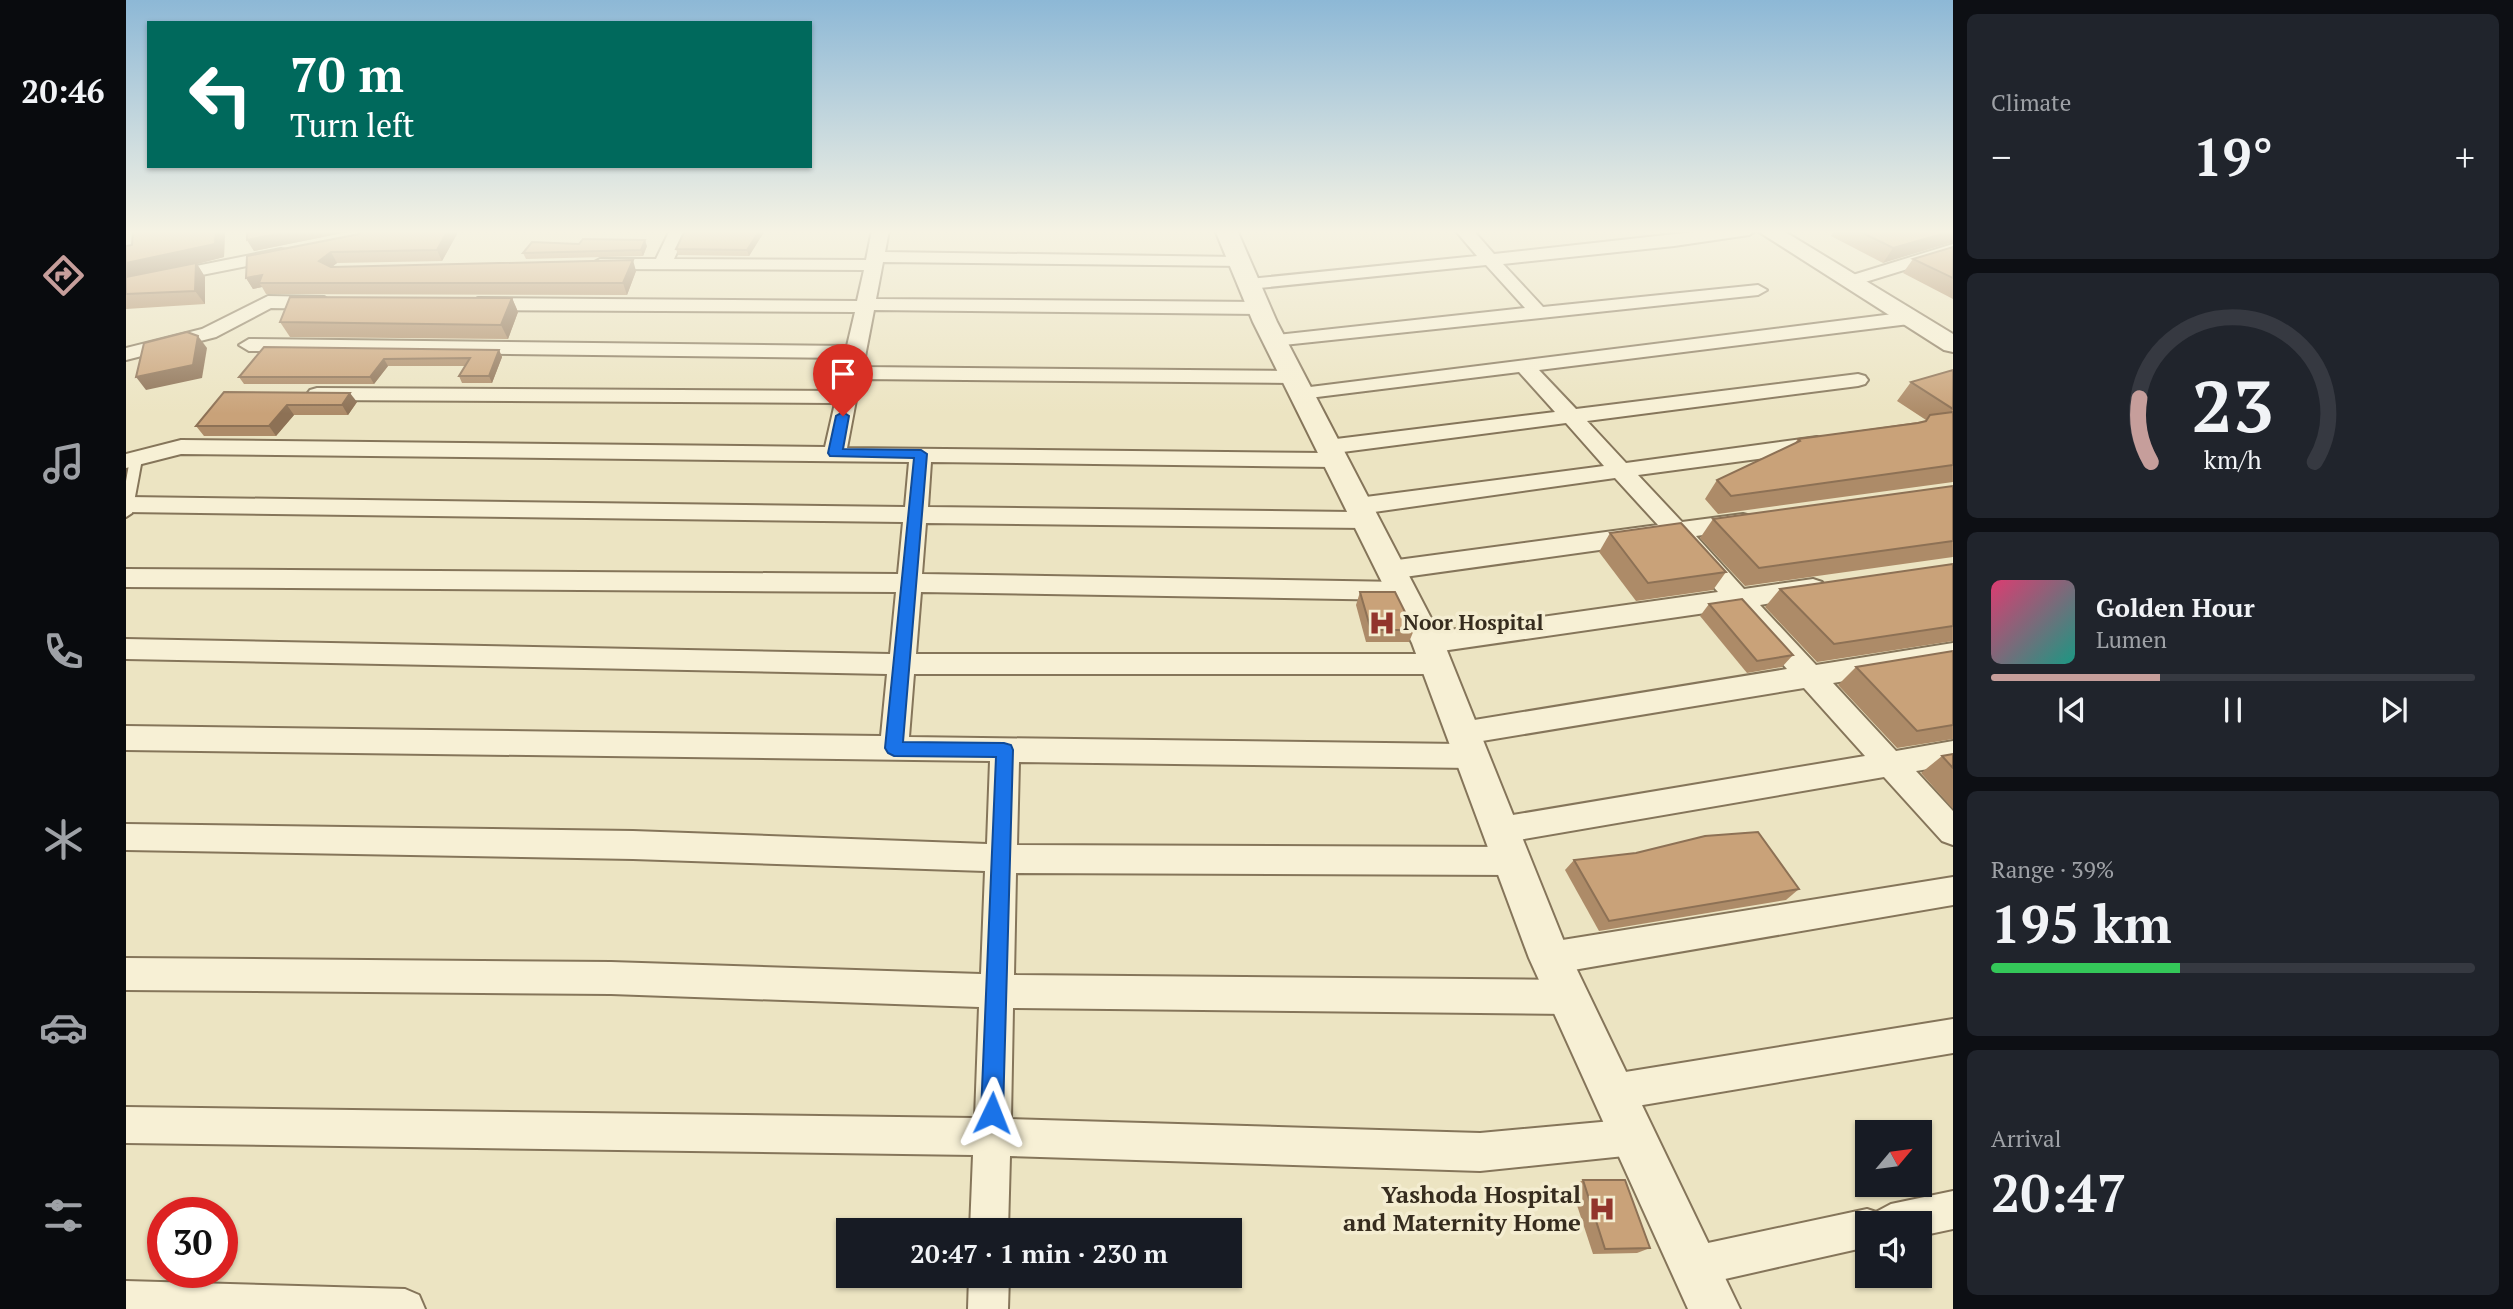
<!DOCTYPE html>
<html lang="en">
<head>
<meta charset="utf-8">
<style>
  body { margin:0; font-family:"PT Serif",serif; background:#20242c; color:#f1f3f6; height:100vh; display:flex; flex-direction:column; font-size:26px; white-space:nowrap }
  * { box-sizing:border-box; margin:0 }
  p { font-size:23px; color:#9ea1a6 }
  .icon { flex:none; width:38px; height:38px; fill:none; stroke:currentColor; stroke-width:2; stroke-linecap:round; stroke-linejoin:round }
  .map { position:relative; flex:1; overflow:hidden }
  .side { display:flex; flex-direction:column; gap:14px; padding:14px; background:#0d0f14; width:560px }
  .side>* { flex:none }
  .hud { position:absolute; left:21px; top:21px; width:665px; height:147px; border-radius:0px; box-shadow:0 2px 5px #0004; background:#00695c; color:#fff; overflow:hidden }
  .needle { width:46px; rotate:61deg }
  .tools { position:absolute; left:1729px; top:1120px; display:grid; gap:14px }
  .tools a { display:grid; place-items:center; width:77px; height:77px; border-radius:0px; background:#171b24; box-shadow:0 2px 5px #0004; font-size:35px }
  .speed { position:absolute; left:21px; top:1197px; display:flex; gap:14px; font-size:35px; font-weight:700; text-align:center }
  .speed>* { display:grid; place-content:center; width:91px; height:91px; border-radius:50%; background:#171b24; box-shadow:0 2px 5px #0004; line-height:1 }
  .speed .limit { border:10px solid #d22; background:#fff; color:#111 }
  .pin { position:absolute; display:grid; place-items:center; width:60px; height:60px; color:#fff; margin:-72px -30px; border-radius:50% 50% 50% 0; rotate:-45deg; box-shadow:0 0 7px #0007 }
  .pin .icon { rotate:45deg }
  .me { position:absolute; width:77px; margin:-38px; rotate:2deg; stroke-linejoin:round; filter:drop-shadow(0 0 5px #0008) }
  .turn { display:flex; align-items:center; gap:24px; height:147px; padding:0 28px; font-size:32px }
  .turn .icon { width:91px; height:91px; stroke-width:2.5 }
  .turn b { display:block; font-size:49px; line-height:60px }
  .big { font-size:52px; font-weight:800; line-height:1.1 }
  .side .widget { flex:1; display:flex; flex-direction:column; justify-content:center; gap:10px; min-width:0; padding:0 24px; border-radius:10px; background:#20242c }
  .side .dial { align-items:center; gap:0 }
  .dial svg { height:182px; overflow:visible; fill:none; stroke:#363941; stroke-width:7; stroke-linecap:round; text-anchor:middle }
  .dial text { fill:#f1f3f6; stroke:none }
  .song { display:flex; align-items:center; gap:21px }
  .cover { width:84px; height:84px; border-radius:10px; background:linear-gradient(135deg,hsl(340 70% 55%),hsl(170 70% 35%)) }
  .played { height:7px; border-radius:4px; background:linear-gradient(90deg,#c69e9b 35%,#363941 35%) }
  .keys { display:flex; justify-content:space-around; direction:ltr }
  .heat { display:flex; justify-content:space-between; align-items:center; font-size:38px; direction:ltr }
  .charge { height:10px; border-radius:5px; background:linear-gradient(90deg,#34c759 39%,#363941 0) }
  .trip { position:absolute; left:710px; top:1218px; width:406px; height:70px; border-radius:0px; background:#171b24; box-shadow:0 2px 5px #0004; font-weight:800; line-height:70px; text-align:center }
  main { display:flex; flex:1; min-height:0 }
  .tab-bar { display:flex; flex-direction:column; width:126px; justify-content:space-around; align-items:center; background:#090b0e; color:#9ea1a6 }
  .tab-bar .icon { width:49px; height:49px }
  .tab-bar .current { color:#c69e9b }
  .tab-bar b { font-size:32px; color:#f1f3f6 }
  .map>svg:first-child { display:block }
  .lines { fill:none; stroke-linecap:round; stroke-linejoin:round }
  .service-casing { stroke:#85755a; stroke-width:4 }
  .minor-casing { stroke:#85755a; stroke-width:4 }
  .tertiary-casing { stroke:#85755a; stroke-width:4 }
  .service { fill:#f7f0d5; fill-rule:evenodd }
  .minor { fill:#f7f0d5; fill-rule:evenodd }
  .tertiary { fill:#f7f0d5; fill-rule:evenodd }
  .wall { fill:#ad8b68 }
  .shaded-wall { fill:#8d7155 }
  .building { fill:#c9a279; stroke:#8d7155; stroke-width:2 }
  .route { fill:#1a73e8; stroke:#114b97; stroke-width:2 }
  .labels { text-anchor:middle; stroke-width:7; stroke-linejoin:round; paint-order:stroke }
  .poi-label { font-size:21px; font-weight:bold; fill:#362c1e; stroke:#f4edd1; text-anchor:start }
  .near-poi-label { font-size:24px; font-weight:bold; fill:#362c1e; stroke:#f4edd1; text-anchor:end }
</style>
</head>
<body>
<main>
<nav class="tab-bar">
<b>20:46</b>
<svg class="icon current" aria-label="directions" viewBox="0 0 24 24"><path d="M12 3l9 9-9 9-9-9zM9 14v-3h6M13 9l2 2-2 2"/></svg>
<svg class="icon" aria-label="music" viewBox="0 0 24 24"><path d="M9 18V5l10-2v13"/><circle cx="6" cy="18" r="3"/><circle cx="16" cy="16" r="3"/></svg>
<svg class="icon" aria-label="phone" viewBox="0 0 24 24"><path d="M5 4h4l2 5-3 2q2 4 5 5l2-3 5 2v4C11 20 4 13 5 4z"/></svg>
<svg class="icon" aria-label="climate" viewBox="0 0 24 24"><path d="M12 3v18M4 7l16 10M4 17L20 7"/></svg>
<svg class="icon" aria-label="car" viewBox="0 0 24 24"><path d="M5 17H2v-5l4-1 3-4h7l3 4 3 1v5h-3M9 17h6M6 11h13"/><circle cx="7" cy="17" r="2"/><circle cx="17" cy="17" r="2"/></svg>
<svg class="icon" aria-label="filters" viewBox="0 0 24 24"><path d="M4 7h16M4 17h16"/><circle cx="9" cy="7" r="2"/><circle cx="15" cy="17" r="2"/></svg>
</nav>
<div class="map">
<svg width="1827" height="1309" viewBox="0 0 1827 1309">
  <rect width="100%" height="100%" fill="#ece4c2"/>
  <g class="lines">
    <defs>
      <polygon id="service" points="10,455 16,459 6,513 0,517 0,481 4,459"/>
      <g id="minor">
        <path d="M544 230H561L548 259 740 260 746 230H763L759 252 1113 257 1122 262 1119 266 757 262 750 299 1133 302 1142 308 1133 314 748 310 737 367 1167 371 1174 373 1177 377 1174 381 1167 383 734 379 721 448 1198 453 1191 447 1194 442 1202 440 1429 412 1393 372 1175 399 1168 397 1165 393 1168 389 1783 312 1790 314 1792 318 1783 324 1413 370 1450 409 1732 374 1739 376 1742 380 1739 384 1732 386 1461 421 1500 463 1691 437 1699 439 1702 444 1699 449 1691 451 1512 475 1556 522 1617 514 1625 516 1629 522 1625 528 1570 536 1618 589 1687 579 1696 582 1699 588 1696 594 1634 605 1690 665 1827 643V663L1707 683 1770 751 1827 741V765L1790 771 1827 811V845L1816 841 1758 777 1375 843 1364 839 1360 830 1364 821 1375 817 1739 756 1678 688 1338 744 1355 748 1359 756 1355 764 1345 768 893 762 891 845 1386 847 1397 851 1401 861 1397 871 1386 875 890 873 888 975 1442 980 1454 985 1459 997 1454 1009 1442 1014 887 1008 885 1119 1354 1133 1508 1119 1521 1124 1526 1137 1521 1150 1508 1155 1354 1171 884 1156 882 1230H844L847 1155 0 1143V1107L849 1118 853 1007 485 994 0 990V958L485 962 855 974 859 871 507 859 0 850V824L507 831 861 844 864 761 0 750V726L755 736 761 674 0 659V639L764 654 770 592 0 587V569L772 574 777 522 0 512 2 497 779 507 783 462 55 454 0 468V454L55 440 699 447 709 403 191 400 184 398 181 394 184 390 191 388 712 391 719 358 123 351 113 345 123 339 721 346 729 312 352 310 343 304 352 298 731 301 738 270 474 269 465 264 474 259H530ZM1440 423 1478 466 1232 498 1224 501 1221 506 1226 512 802 507 805 462 1209 467 1217 465 1220 460 1217 455 1209 453ZM1489 478 1532 525 1264 561 1255 564 1252 570 1255 576 1264 579 1545 540 1592 592 1302 633 1293 636 1289 643 1293 650 1302 653 1607 609 1661 669 1336 722 1326 725 1322 733 1326 741 1335 744 783 737 788 674H1310L1319 671 1323 664 1319 657 1310 654H790L795 592 1275 600 1284 597 1287 591 1284 585 1275 582 796 574 800 523 1239 528 1247 526 1251 520 1247 514 1241 513Z"/>
        <polygon points="1329,230 1347,230 1368,254 1585,230 1631,230 1623,235 1548,246 1377,264 1417,307 1632,285 1641,290 1632,295 1148,346 1141,344 1138,340 1141,336 1399,308 1360,265 1123,289 1114,284 1123,279 1351,256"/>
        <polygon points="1827,244 1827,255 1723,287 1714,282 1717,278"/>
        <polygon points="155,249 161,250 164,254 161,258 0,290 0,280"/>
        <polygon points="142,296 198,297 207,303 198,309 145,308 90,337 0,360 0,348 76,329"/>
        <polygon points="1827,877 1827,905 1424,974 1412,969 1408,958 1412,947 1424,942"/>
        <polygon points="1827,1019 1827,1053 1487,1110 1474,1105 1469,1092 1474,1079 1487,1074"/>
        <polygon points="1827,1191 1827,1229 1794,1236 1794,1223 1741,1223 1741,1247 1568,1286 1554,1280 1548,1266 1554,1252 1568,1246 1741,1209 1750,1212 1765,1204"/>
        <polygon points="843,1276 883,1276 882,1309 842,1309"/>
        <polygon points="0,1281 279,1289 293,1295 299,1309 0,1309"/>
      </g>
      <g id="tertiary">
        <polygon points="1089,230 1111,230 1151,322 1318,643 1441,949 1614,1309 1562,1309 1403,958 1286,643 1127,322"/>
        <polygon points="1630,230 1656,230 1827,334 1827,352 1818,350"/>
      </g>
    </defs>
    <use href="#service" class="service-casing"/>
    <use href="#minor" class="minor-casing"/>
    <use href="#tertiary" class="tertiary-casing"/>
    <use href="#service" class="service"/>
    <use href="#minor" class="minor"/>
    <use href="#tertiary" class="tertiary"/>
  </g>
  <g class="wall">
    <polygon points="7,230 99,230 98,257 71,264 79,277 79,304 0,309 0,246 6,245"/>
    <polygon points="121,230 330,230 331,234 316,261 211,263 205,267 510,271 501,295 140,294 136,287 127,289 120,278 233,234 234,232 231,230 128,251 121,240"/>
    <polygon points="1708,230 1827,230 1757,263 1705,236"/>
    <polygon points="638,232 623,256 552,255 550,249"/>
    <polygon points="453,244 521,246 517,256 400,259 397,253"/>
    <polygon points="1827,247 1827,299 1777,273 1787,259"/>
    <polygon points="386,298 392,312 382,339 164,337 154,322"/>
    <polygon points="138,347 373,350 376,357 366,383 336,383 333,376 339,366 262,366 248,384 118,384 113,377"/>
    <polygon points="1827,370 1827,482 1592,514 1579,499 1591,480 1669,443 1672,439 1799,421 1800,420 1771,401 1785,382"/>
    <polygon points="98,392 231,402 222,415 168,415 150,436 78,436 70,426"/>
    <polygon points="1827,486 1827,557 1619,586 1574,538 1587,519"/>
    <polygon points="1484,533 1600,572 1587,590 1510,601 1473,552"/>
    <polygon points="1827,564 1827,641 1691,662 1639,607 1654,589"/>
    <polygon points="1234,592 1288,630 1283,642 1240,642 1230,605"/>
    <polygon points="1583,604 1667,655 1656,667 1621,673 1574,616"/>
    <polygon points="1827,651 1827,739 1771,748 1712,685 1730,667"/>
    <polygon points="1827,754 1827,809 1795,773 1816,756"/>
    <polygon points="1448,860 1673,889 1660,900 1473,931 1439,870"/>
    <polygon points="1457,1180 1524,1248 1511,1253 1467,1254 1445,1187"/>
  </g>
  <g class="shaded-wall">
    <polygon points="90,230 99,230 98,257 71,264 79,277 79,304 69,291 0,279 0,263"/>
    <polygon points="171,230 231,230 128,251 121,240"/>
    <polygon points="322,230 330,230 331,234 316,261 311,250"/>
    <polygon points="634,230 638,230 638,232 623,256 621,250"/>
    <polygon points="1827,231 1827,242 1757,263 1767,248"/>
    <polygon points="519,240 521,246 517,256 515,250"/>
    <polygon points="205,252 211,263 200,272 193,261"/>
    <polygon points="507,260 510,271 501,295 497,283"/>
    <polygon points="136,275 133,283 136,287 127,289 120,278"/>
    <polygon points="386,298 392,312 382,339 375,325"/>
    <polygon points="72,336 81,348 76,378 20,390 10,377"/>
    <polygon points="373,350 376,357 366,383 363,376"/>
    <polygon points="258,359 262,366 248,384 244,377"/>
    <polygon points="224,393 231,402 222,415 216,405"/>
    <polygon points="161,405 168,415 150,436 143,426"/>
  </g>
  <g class="building">
    <polygon points="7,230 90,230 89,244 0,263 0,246 6,245"/>
    <polygon points="121,230 171,230 121,240"/>
    <polygon points="235,230 322,230 311,250 205,252 193,261 205,267 507,260 497,283 133,283 136,275 120,278 121,256 233,234"/>
    <polygon points="559,230 634,230 621,250 550,249"/>
    <polygon points="1731,230 1827,230 1827,231 1767,248"/>
    <polygon points="457,239 519,240 515,250 397,253 406,242 453,244"/>
    <polygon points="1827,247 1827,278 1787,259"/>
    <polygon points="70,263 69,291 0,294 0,277"/>
    <polygon points="164,297 386,298 375,325 154,322"/>
    <polygon points="61,332 72,336 67,365 10,377 18,343"/>
    <polygon points="138,347 373,350 363,376 333,376 344,358 258,359 244,377 113,377"/>
    <polygon points="1827,370 1827,409 1785,382"/>
    <polygon points="98,392 224,393 216,405 161,405 143,426 70,426"/>
    <polygon points="1827,412 1827,465 1605,496 1591,480 1674,441 1672,439 1792,423 1800,421 1804,415"/>
    <polygon points="1827,486 1827,541 1633,568 1587,519"/>
    <polygon points="1555,523 1600,572 1522,583 1484,533"/>
    <polygon points="1827,564 1827,626 1708,644 1654,589"/>
    <polygon points="1234,592 1269,592 1288,630 1245,630"/>
    <polygon points="1616,599 1667,655 1631,661 1583,604"/>
    <polygon points="1827,651 1827,725 1791,731 1730,667"/>
    <polygon points="1827,754 1827,768 1816,756"/>
    <polygon points="1632,832 1673,889 1483,921 1448,860 1510,853 1579,836"/>
    <polygon points="1457,1180 1499,1180 1524,1248 1479,1249"/>
  </g>
  <linearGradient id="sky" x2="0" y2="1"><stop stop-color="#8db8d6"/><stop offset="0.56" stop-color="#f6f3e4"/><stop offset="1" stop-color="#f6f3e4" stop-opacity="0"/></linearGradient>
  <rect width="1827" height="414" fill="url(#sky)"/>
  <polygon class="route" points="717,412 723,416 717,449 795,450 801,454 777,742 878,743 885,745 887,750 877,1113 874,1120 866,1124 858,1120 855,1113 870,757 768,756 762,753 759,748 788,458 704,456 702,453 710,416"/>
  <defs>
    <symbol id="hospital-bare" viewBox="-9 -9 18 18"><path d="M-5-5h3v3.5h4V-5h3V5h-3V1.5h-4V5h-3Z" fill="#92352c" stroke="#f4edd1" stroke-width="2.5" paint-order="stroke"/></symbol>
  </defs>
  <g fill-rule="evenodd">
    <use href="#hospital-bare" x="1237" y="604" width="38" height="38"/>
    <use href="#hospital-bare" x="1457" y="1190" width="38" height="38"/>
  </g>
  <g class="labels">
    <g class="poi-label">
      <text x="1277" y="630">Noor Hospital</text>
    </g>
    <g class="near-poi-label">
      <text x="1455" y="1203">Yashoda Hospital<tspan x="1455" dy="28">and Maternity Home</tspan></text>
    </g>
  </g>
</svg>
<div class="tools">
<a><svg class="needle" viewBox="-14 -14 28 28"><path d="M0-13l5 13h-10z" fill="#e53935"/><path d="M0 13l5-13h-10z" fill="#9ea1a6"/></svg></a>
<a><svg class="icon" aria-label="sound" viewBox="0 0 24 24"><path d="M4 9h4l5-4v14l-5-4H4zM17 9q2 3 0 6"/></svg></a>
</div>
<div class="speed"><div class="limit">30</div></div>
<div class="pin" style="left:717px;top:416px;background:#d93025"><svg class="icon" aria-label="arrive" viewBox="0 0 24 24"><path d="M6 21V4h12l-3 4 3 4H6"/></svg></div>
<svg class="me" style="left:866px;top:1113px" viewBox="-20 -20 40 40"><path d="M0-17L14 15 0 8-14 15z" fill="#1a73e8" stroke="#fff" stroke-width="4"/></svg>
<div class="trip">20:47 · 1 min · 230 m</div>
<div class="hud">
<div class="turn"><svg class="icon" aria-label="left" viewBox="0 0 24 24"><path d="M17 20v-9H6M10 6l-5 5 5 5"/></svg><div><b>70 m</b>Turn left</div></div>
</div>
</div>
<section class="side">
<div class="widget"><p>Climate</p>
<div class="heat"><a>−</a><b class="big">19°</b><a>+</a></div>
</div>
<div class="widget dial"><svg viewBox="0 0 100 80">
<path d="M14 69A42 42 0 1 1 86 69"/>
<path d="M14 69A42 42 0 0 1 9 41" stroke="#c69e9b"/>
<text x="50" y="56" font-size="32" font-weight="700">23</text>
<text x="50" y="72" font-size="11">km/h</text>
</svg></div>
<div class="widget">
<div class="song"><i class="cover"></i><div><b>Golden Hour</b><p>Lumen</p></div></div>
<div class="played"></div>
<div class="keys"><svg class="icon" aria-label="previous" viewBox="0 0 24 24"><path d="M18 5L8 12l10 7zM5 5v14"/></svg><svg class="icon" aria-label="pause" viewBox="0 0 24 24"><path d="M8 5v14M16 5v14"/></svg><svg class="icon" aria-label="next" viewBox="0 0 24 24"><path d="M6 5l10 7-10 7zM19 5v14"/></svg></div>
</div>
<div class="widget"><p>Range · 39%</p><b class="big">195 km</b><div class="charge"></div></div>
<div class="widget"><p>Arrival</p><b class="big">20:47</b></div>
</section>
</main>
</body>
</html>
